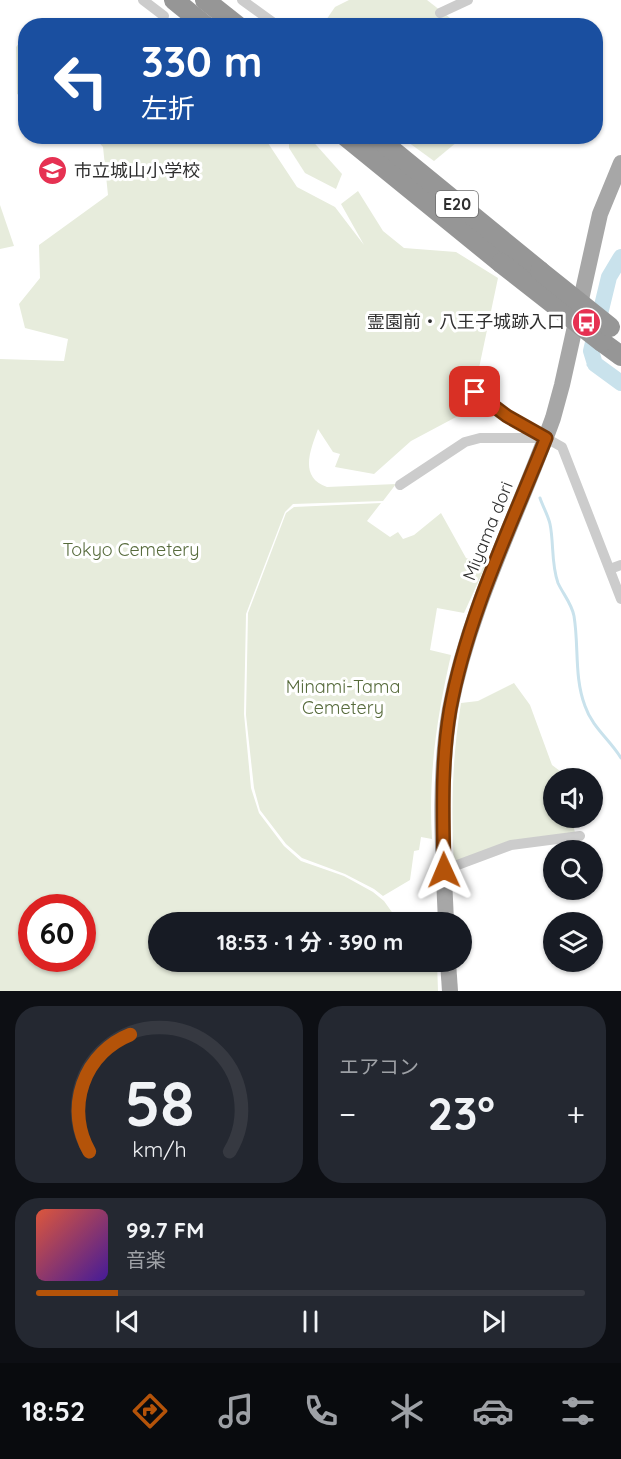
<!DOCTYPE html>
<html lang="ja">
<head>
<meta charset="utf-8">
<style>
  body { margin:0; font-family:Quicksand,"Noto Sans JP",sans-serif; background:#242831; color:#f1f3f6; height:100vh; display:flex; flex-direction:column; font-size:22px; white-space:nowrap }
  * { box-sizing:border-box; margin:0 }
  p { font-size:20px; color:#9ea1a6 }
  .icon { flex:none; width:33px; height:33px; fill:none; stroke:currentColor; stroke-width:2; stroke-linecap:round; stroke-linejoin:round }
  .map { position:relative; height:991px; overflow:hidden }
  .details { display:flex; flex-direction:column; gap:15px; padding:15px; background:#0d0f14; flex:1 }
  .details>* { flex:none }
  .hud { position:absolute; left:18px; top:18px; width:585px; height:126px; border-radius:24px; box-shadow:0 2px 4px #0004; background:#1a4fa0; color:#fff; overflow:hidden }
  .fabs { position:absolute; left:543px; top:768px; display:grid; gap:12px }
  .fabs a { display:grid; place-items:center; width:60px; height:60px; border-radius:50%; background:#171b24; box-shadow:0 2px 4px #0004; font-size:30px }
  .speed { position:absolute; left:18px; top:894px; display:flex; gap:12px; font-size:30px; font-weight:700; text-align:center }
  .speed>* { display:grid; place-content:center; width:78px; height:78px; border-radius:50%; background:#171b24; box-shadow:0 2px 4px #0004; line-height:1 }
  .speed .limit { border:9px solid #d22; background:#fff; color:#111 }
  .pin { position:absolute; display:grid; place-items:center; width:51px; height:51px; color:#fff; margin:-26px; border-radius:12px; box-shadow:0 3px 9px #0006 }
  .me { position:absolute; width:66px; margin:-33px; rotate:359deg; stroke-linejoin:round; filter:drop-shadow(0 0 4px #0008) }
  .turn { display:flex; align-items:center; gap:21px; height:126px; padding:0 24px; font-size:27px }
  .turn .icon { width:78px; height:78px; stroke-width:2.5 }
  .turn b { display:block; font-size:42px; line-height:51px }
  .big { font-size:45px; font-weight:700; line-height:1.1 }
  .details .widget { flex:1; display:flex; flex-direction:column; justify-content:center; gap:9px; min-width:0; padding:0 21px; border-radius:24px; background:#242831 }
  .details .dial { align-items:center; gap:0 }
  .dial svg { height:156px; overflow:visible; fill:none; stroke:#363941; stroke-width:7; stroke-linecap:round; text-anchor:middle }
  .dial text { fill:#f1f3f6; stroke:none }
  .song { display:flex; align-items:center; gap:18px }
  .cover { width:72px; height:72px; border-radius:9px; background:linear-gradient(135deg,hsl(10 70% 55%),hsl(260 70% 35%)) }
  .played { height:6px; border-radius:3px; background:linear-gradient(90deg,#b45309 15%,#363941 15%) }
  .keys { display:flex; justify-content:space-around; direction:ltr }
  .heat { display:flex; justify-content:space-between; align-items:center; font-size:33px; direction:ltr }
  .details .tiles { flex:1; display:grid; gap:15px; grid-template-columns:1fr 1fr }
  .widget:last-child { grid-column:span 2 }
  .trip { position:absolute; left:148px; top:912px; width:324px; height:60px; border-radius:30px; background:#171b24; box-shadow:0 2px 4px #0004; font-weight:700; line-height:60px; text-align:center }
  .menu { display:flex; height:96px; justify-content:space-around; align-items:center; background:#090b0e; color:#9ea1a6 }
  .menu .icon { width:42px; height:42px }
  .menu .on { color:#b45309 }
  .menu b { font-size:27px; color:#f1f3f6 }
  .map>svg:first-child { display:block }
  .green { fill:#e7ecdc; fill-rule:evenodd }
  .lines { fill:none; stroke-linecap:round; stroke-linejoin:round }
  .stream { stroke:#c9e2ec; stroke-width:3 }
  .river { stroke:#c9e2ec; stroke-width:16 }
  .street { stroke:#ccc; stroke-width:10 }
  .primary { stroke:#a7a7a7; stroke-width:16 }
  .highway { stroke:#969696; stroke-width:20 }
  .highway-bridge { stroke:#969696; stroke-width:20 }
  .route-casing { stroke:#753606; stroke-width:15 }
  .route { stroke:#b45309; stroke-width:10 }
  .labels { text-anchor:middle; stroke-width:6; stroke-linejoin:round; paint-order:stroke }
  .shield { fill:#fff; stroke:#6d6d6d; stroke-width:1.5 }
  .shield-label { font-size:16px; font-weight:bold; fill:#2f2f2f }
  .poi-label { font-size:18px; fill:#2f2f2f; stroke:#fff; text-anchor:start }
  .street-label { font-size:18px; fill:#2f2f2f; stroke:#fff }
  .park-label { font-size:18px; fill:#576b3c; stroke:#fff }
</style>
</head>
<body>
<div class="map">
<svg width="621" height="991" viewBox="0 0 621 991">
  <rect width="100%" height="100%" fill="#fff"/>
  <g class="green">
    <polygon points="349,0 427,0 459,25 322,26 335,7"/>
    <polygon points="25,36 25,98 17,94 16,47"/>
    <path d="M94 137H264L297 187 335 207 364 245 341 204 358 191 383 231 404 248 456 252 498 278 479 368 480 394 458 416 411 441 374 474 335 467 340 454 333 452 318 429C311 449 298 477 327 487L396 484 383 501 293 504 285 512 246 614 244 714 251 788 259 813 284 846 301 861 344 876 373 892 384 901 399 922H159V962H437L438 991H0V359L64 361 68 339 25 328 19 304 40 278 39 245 108 195 103 147ZM32 908H82V958H32Z"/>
    <polygon points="289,137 309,137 342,174 336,189 305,173 289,148"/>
    <polygon points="401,137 463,137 434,161"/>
    <polygon points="0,205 14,246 0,249"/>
    <path d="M381 503 367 521 390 537 398 532 403 539 414 535 441 513 466 558 486 565 464 613 437 608 430 650 451 655C437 716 428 776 432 839L421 837 419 850 414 851 410 880 383 896 374 889 345 874 302 858 286 844 260 810 254 788 246 715 248 613 286 513 294 507Z"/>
    <path d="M514 683 530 705 552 765 564 774 565 778H554V818H572L576 838 511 845 454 865C451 809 452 759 461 703L478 701Z"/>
  </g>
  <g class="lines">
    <g class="stream">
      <polyline points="588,365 593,359"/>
      <path d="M540 498C543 507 548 515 550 524 554 543 551 564 558 583 563 594 572 604 574 616 579 646 574 677 585 706 592 727 610 740 621 758"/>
    </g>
    <polyline class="river" points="621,257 609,277 591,351 595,364 621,383"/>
    <g class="street">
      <polyline points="143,0 164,16"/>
      <polyline points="242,0 278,26"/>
      <polyline points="440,13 468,0"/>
      <polyline points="475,392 507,416 562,447 621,599"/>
      <polyline points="400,485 465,442 480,438 542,438"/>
      <polyline points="610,569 621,565"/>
      <polyline points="444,870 511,845 580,836"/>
    </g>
    <g class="primary">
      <path d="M446 922C443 852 438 779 450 709 469 608 518 515 553 418L562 385 600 214 621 163"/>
      <polyline points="448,962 450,991"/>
    </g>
    <g class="highway">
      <polyline points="174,0 206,26"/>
      <polyline points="205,0 238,26"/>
      <polyline points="345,136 501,263"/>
      <polyline points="375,136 540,271"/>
      <polyline points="602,342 621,356"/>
    </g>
    <g class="highway-bridge">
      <polyline points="501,263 602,342"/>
      <polyline points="540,271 610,327"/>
    </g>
  </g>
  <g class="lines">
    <defs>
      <path id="route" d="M444 870C443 816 441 763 450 710 467 616 511 526 546 438L507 416 475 392"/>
    </defs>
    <use href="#route" class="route-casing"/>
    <use href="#route" class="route"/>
  </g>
  <defs>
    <symbol id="school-disc" viewBox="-11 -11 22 22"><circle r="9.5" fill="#e63152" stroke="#fff"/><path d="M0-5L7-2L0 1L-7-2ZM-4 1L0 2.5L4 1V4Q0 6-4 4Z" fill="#fff"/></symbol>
    <symbol id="bus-disc" viewBox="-11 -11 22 22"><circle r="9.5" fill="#e63152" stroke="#fff"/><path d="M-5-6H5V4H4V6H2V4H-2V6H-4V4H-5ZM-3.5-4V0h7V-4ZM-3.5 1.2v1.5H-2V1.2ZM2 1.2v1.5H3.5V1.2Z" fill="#fff"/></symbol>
  </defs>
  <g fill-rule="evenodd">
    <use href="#school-disc" x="36" y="154" width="33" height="33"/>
    <use href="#bus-disc" x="570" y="306" width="33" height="33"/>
  </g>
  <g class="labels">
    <rect class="shield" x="436" y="191" width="42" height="26" rx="4.5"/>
    <g class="shield-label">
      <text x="457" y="210">E20</text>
    </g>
    <g class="poi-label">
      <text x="74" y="177">市立城山小学校</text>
      <text x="565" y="328" text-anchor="end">霊園前・八王子城跡入口</text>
    </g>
    <g class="street-label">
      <text transform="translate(488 531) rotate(-68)" y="6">Miyama dori</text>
    </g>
    <g class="park-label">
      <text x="131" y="556">Tokyo Cemetery</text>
      <text x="343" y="693">Minami-Tama<tspan x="343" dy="21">Cemetery</tspan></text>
    </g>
  </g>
</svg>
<div class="fabs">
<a><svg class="icon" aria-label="sound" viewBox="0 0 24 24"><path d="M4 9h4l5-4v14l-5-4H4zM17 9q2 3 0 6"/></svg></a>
<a><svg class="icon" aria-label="search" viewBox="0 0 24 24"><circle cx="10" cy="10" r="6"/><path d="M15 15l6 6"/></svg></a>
<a><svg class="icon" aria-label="layers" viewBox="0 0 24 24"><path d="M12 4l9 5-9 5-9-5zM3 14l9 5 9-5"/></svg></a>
</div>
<div class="speed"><div class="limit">60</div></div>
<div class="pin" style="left:475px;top:392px;background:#d93025"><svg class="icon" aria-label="arrive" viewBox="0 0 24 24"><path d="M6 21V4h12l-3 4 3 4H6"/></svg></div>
<svg class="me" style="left:444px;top:870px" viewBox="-20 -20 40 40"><path d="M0-17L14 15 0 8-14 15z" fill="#b45309" stroke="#fff" stroke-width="4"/></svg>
<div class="trip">18:53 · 1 分 · 390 m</div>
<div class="hud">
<div class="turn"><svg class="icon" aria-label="left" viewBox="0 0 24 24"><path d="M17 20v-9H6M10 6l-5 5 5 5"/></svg><div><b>330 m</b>左折</div></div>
</div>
</div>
<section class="details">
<div class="tiles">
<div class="widget dial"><svg viewBox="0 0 100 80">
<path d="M14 69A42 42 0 1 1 86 69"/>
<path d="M14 69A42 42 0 0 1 35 9" stroke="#b45309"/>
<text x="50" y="56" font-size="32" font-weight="700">58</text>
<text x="50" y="72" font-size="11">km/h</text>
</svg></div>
<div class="widget"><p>エアコン</p>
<div class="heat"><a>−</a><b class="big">23°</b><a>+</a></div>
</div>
<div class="widget">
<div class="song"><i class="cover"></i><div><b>99.7 FM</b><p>音楽</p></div></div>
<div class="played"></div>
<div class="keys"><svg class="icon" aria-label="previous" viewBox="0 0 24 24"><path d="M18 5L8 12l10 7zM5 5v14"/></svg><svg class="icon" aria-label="pause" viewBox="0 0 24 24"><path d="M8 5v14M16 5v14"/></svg><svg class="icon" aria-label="next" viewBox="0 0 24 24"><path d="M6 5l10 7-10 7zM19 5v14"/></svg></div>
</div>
</div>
</section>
<nav class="menu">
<b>18:52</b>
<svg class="icon on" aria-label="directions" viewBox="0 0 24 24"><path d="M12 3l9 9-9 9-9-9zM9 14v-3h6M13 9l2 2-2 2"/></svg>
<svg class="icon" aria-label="music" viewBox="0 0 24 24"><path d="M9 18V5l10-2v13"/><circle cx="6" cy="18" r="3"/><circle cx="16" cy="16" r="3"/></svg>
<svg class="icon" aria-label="phone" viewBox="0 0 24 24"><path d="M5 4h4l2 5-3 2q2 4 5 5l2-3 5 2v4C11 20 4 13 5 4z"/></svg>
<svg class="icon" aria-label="climate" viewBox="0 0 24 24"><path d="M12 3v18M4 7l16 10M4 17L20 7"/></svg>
<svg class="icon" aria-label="car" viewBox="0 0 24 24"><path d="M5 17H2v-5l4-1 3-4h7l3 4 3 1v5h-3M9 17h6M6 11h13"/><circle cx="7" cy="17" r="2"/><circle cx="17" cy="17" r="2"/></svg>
<svg class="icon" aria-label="filters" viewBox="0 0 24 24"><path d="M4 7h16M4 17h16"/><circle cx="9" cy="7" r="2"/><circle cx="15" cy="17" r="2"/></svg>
</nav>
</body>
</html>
